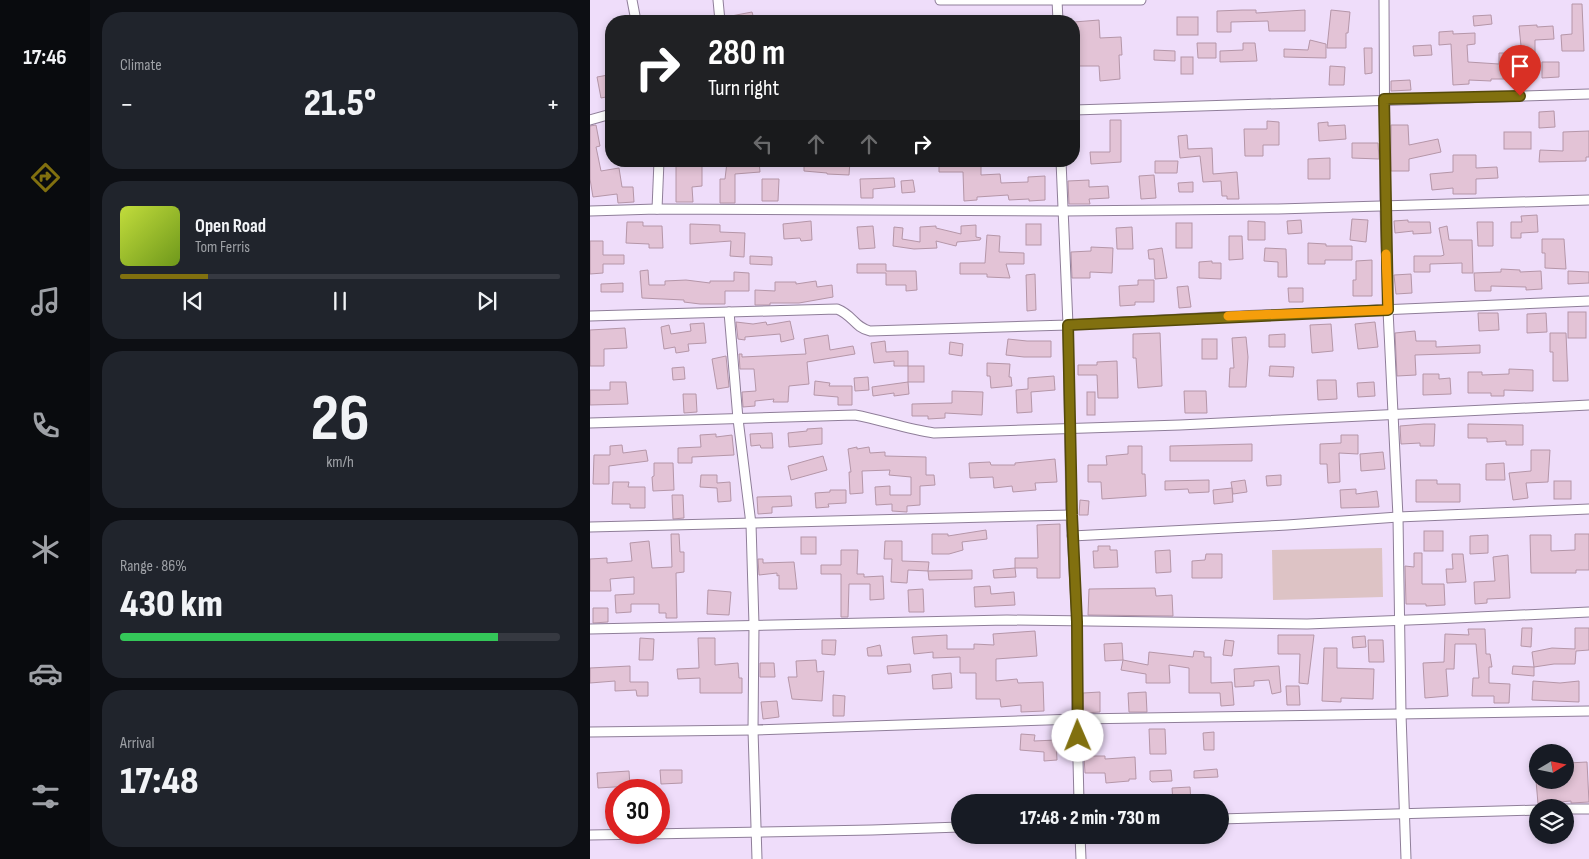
<!DOCTYPE html>
<html lang="en">
<head>
<meta charset="utf-8">
<style>
  body { margin:0; font-family:"Sofia Sans Condensed",sans-serif; background:#20242c; color:#f1f3f6; height:100vh; display:flex; flex-direction:column; font-size:19px; white-space:nowrap }
  * { box-sizing:border-box; margin:0 }
  p { font-size:16px; color:#9ea1a6 }
  .icon { flex:none; width:28px; height:28px; fill:none; stroke:currentColor; stroke-width:2; stroke-linecap:round; stroke-linejoin:round }
  .map { position:relative; flex:1; overflow:hidden }
  .details { display:flex; flex-direction:column; gap:12px; padding:12px; background:#0d0f14; width:500px }
  .details>* { flex:none }
  .banner { position:absolute; left:15px; top:15px; width:475px; height:152px; border-radius:20px; box-shadow:0 2px 8px #0003; background:#202124; color:#fff; overflow:hidden }
  .needle { width:32px; rotate:80deg }
  .fabs { position:absolute; left:939px; top:744px; display:grid; gap:10px }
  .fabs a { display:grid; place-items:center; width:45px; height:45px; border-radius:50%; background:#171b24; box-shadow:0 2px 8px #0003; font-size:25px }
  .speed { position:absolute; left:15px; top:779px; display:flex; gap:10px; font-size:25px; font-weight:700; text-align:center }
  .speed>* { display:grid; place-content:center; width:65px; height:65px; border-radius:50%; background:#171b24; box-shadow:0 2px 8px #0003; line-height:1 }
  .speed .limit { border:8px solid #d22; background:#fff; color:#111 }
  .pin { position:absolute; display:grid; place-items:center; width:42px; height:42px; color:#fff; margin:-51px -21px; border-radius:50% 50% 50% 0; rotate:-45deg; box-shadow:0 0 5px #0007 }
  .pin .icon { rotate:45deg }
  .me { position:absolute; width:55px; margin:-28px; rotate:359deg; stroke-linejoin:round; filter:drop-shadow(0 0 4px #0008) }
  .turn { display:flex; align-items:center; gap:18px; height:105px; padding:0 20px; font-size:22px }
  .turn .icon { width:65px; height:65px; stroke-width:2.5 }
  .turn b { display:block; font-size:35px; line-height:42px }
  .lanes { display:flex; align-items:center; height:48px; padding:0 20px; background:#0003; justify-content:center; gap:25px; direction:ltr }
  .lanes .off { opacity:.35 }
  .big { font-size:38px; font-weight:800; line-height:1.1 }
  .details .tile { flex:1; display:flex; flex-direction:column; justify-content:center; gap:8px; min-width:0; padding:0 18px; border-radius:20px; background:#20242c }
  .details .dial { align-items:center; gap:0 }
  .dial b { font-size:65px; line-height:1 }
  .song { display:flex; align-items:center; gap:15px }
  .cover { width:60px; height:60px; border-radius:8px; background:linear-gradient(135deg,hsl(70 70% 55%),hsl(80 70% 35%)) }
  .played { height:5px; border-radius:2px; background:linear-gradient(90deg,#81700f 20%,#363941 20%) }
  .keys { display:flex; justify-content:space-around; direction:ltr }
  .heat { display:flex; justify-content:space-between; align-items:center; font-size:28px; direction:ltr }
  .charge { height:8px; border-radius:4px; background:linear-gradient(90deg,#34c759 86%,#363941 0) }
  .trip { position:absolute; left:361px; top:794px; width:278px; height:50px; border-radius:25px; background:#171b24; box-shadow:0 2px 8px #0003; font-weight:800; line-height:50px; text-align:center }
  main { display:flex; flex:1; min-height:0 }
  .tabs { display:flex; flex-direction:column; width:90px; justify-content:space-around; align-items:center; background:#090b0e; color:#9ea1a6 }
  .tabs .icon { width:35px; height:35px }
  .tabs .on { color:#81700f }
  .tabs b { font-size:22px; color:#f1f3f6 }
  .map>svg:first-child { display:block }
  .park { fill:#ddc3c5 }
  .building { fill:#e3c3d6; stroke:#b596a8 }
  .lines { fill:none; stroke-linecap:round; stroke-linejoin:round }
  .street-casing { stroke:#8f7e99; stroke-width:11 }
  .street { stroke:#fff; stroke-width:9 }
  .route-casing { stroke:#54490a; stroke-width:12 }
  .route { stroke:#81700f; stroke-width:9 }
  .slow { stroke:#f59e0b; stroke-width:9 }
</style>
</head>
<body>
<main>
<nav class="tabs">
<b>17:46</b>
<svg class="icon on" aria-label="directions" viewBox="0 0 24 24"><path d="M12 3l9 9-9 9-9-9zM9 14v-3h6M13 9l2 2-2 2"/></svg>
<svg class="icon" aria-label="music" viewBox="0 0 24 24"><path d="M9 18V5l10-2v13"/><circle cx="6" cy="18" r="3"/><circle cx="16" cy="16" r="3"/></svg>
<svg class="icon" aria-label="phone" viewBox="0 0 24 24"><path d="M5 4h4l2 5-3 2q2 4 5 5l2-3 5 2v4C11 20 4 13 5 4z"/></svg>
<svg class="icon" aria-label="climate" viewBox="0 0 24 24"><path d="M12 3v18M4 7l16 10M4 17L20 7"/></svg>
<svg class="icon" aria-label="car" viewBox="0 0 24 24"><path d="M5 17H2v-5l4-1 3-4h7l3 4 3 1v5h-3M9 17h6M6 11h13"/><circle cx="7" cy="17" r="2"/><circle cx="17" cy="17" r="2"/></svg>
<svg class="icon" aria-label="filters" viewBox="0 0 24 24"><path d="M4 7h16M4 17h16"/><circle cx="9" cy="7" r="2"/><circle cx="15" cy="17" r="2"/></svg>
</nav>
<section class="details">
<div class="tile"><p>Climate</p>
<div class="heat"><a>−</a><b class="big">21.5°</b><a>+</a></div>
</div>
<div class="tile">
<div class="song"><i class="cover"></i><div><b>Open Road</b><p>Tom Ferris</p></div></div>
<div class="played"></div>
<div class="keys"><svg class="icon" aria-label="previous" viewBox="0 0 24 24"><path d="M18 5L8 12l10 7zM5 5v14"/></svg><svg class="icon" aria-label="pause" viewBox="0 0 24 24"><path d="M8 5v14M16 5v14"/></svg><svg class="icon" aria-label="next" viewBox="0 0 24 24"><path d="M6 5l10 7-10 7zM19 5v14"/></svg></div>
</div>
<div class="tile dial"><b>26</b><p>km/h</p></div>
<div class="tile"><p>Range · 86%</p><b class="big">430 km</b><div class="charge"></div></div>
<div class="tile"><p>Arrival</p><b class="big">17:48</b></div>
</section>
<div class="map">
<svg width="999" height="859" viewBox="0 0 999 859">
  <rect width="100%" height="100%" fill="#efddfa"/>
  <polygon class="park" points="792,548 793,597 683,600 682,550"/>
  <g class="building">
    <polygon points="982,4 992,4 994,51 972,51 971,35 982,34"/>
    <polygon points="652,10 666,10 666,13 715,10 715,31 679,31 678,21 641,22 641,32 627,32 627,11"/>
    <polygon points="741,10 760,12 758,33 756,33 756,48 737,48"/>
    <polygon points="162,12 164,19 154,21 136,21 136,17"/>
    <polygon points="901,15 902,24 884,26 883,16"/>
    <rect x="587" y="17" width="21" height="18"/>
    <polygon points="509,20 510,38 531,37 532,55 529,55 530,79 510,81 509,66 486,66 486,56 489,56 488,39 484,39 484,22"/>
    <polygon points="947,25 947,27 963,26 964,39 945,40 945,55 928,55 928,46 931,46 929,26"/>
    <polygon points="863,31 863,34 885,33 885,44 877,45 878,62 909,64 909,53 927,53 928,79 901,79 901,81 879,80 879,84 863,85 861,44 849,45 849,32"/>
    <polygon points="720,40 736,44 736,58 694,57 694,49 718,50"/>
    <polygon points="607,43 626,43 626,58 608,58"/>
    <polygon points="653,43 665,43 667,61 630,62 630,51 653,50"/>
    <polygon points="841,45 842,55 824,56 823,46"/>
    <polygon points="774,48 782,48 782,73 775,74"/>
    <polygon points="564,50 585,51 585,61 564,60"/>
    <rect x="591" y="57" width="12" height="17"/>
    <polygon points="952,62 969,62 969,77 952,78"/>
    <polygon points="740,66 755,67 754,85 739,85"/>
    <polygon points="18,75 21,96 11,98 7,77"/>
    <polygon points="820,80 821,90 801,91 801,81"/>
    <polygon points="964,111 965,127 949,128 949,112"/>
    <polygon points="520,120 531,120 531,162 501,164 500,152 520,152"/>
    <polygon points="677,121 689,122 689,145 673,145 673,156 655,156 654,129 677,129"/>
    <polygon points="738,122 738,126 755,125 756,139 729,141 728,123"/>
    <polygon points="6,125 10,146 6,147 11,171 29,168 32,187 43,187 44,202 28,203 27,194 3,197 0,179 0,126"/>
    <polygon points="801,125 818,125 819,145 848,139 851,152 819,159 819,171 801,171"/>
    <polygon points="999,131 999,157 996,157 996,161 949,162 950,150 973,151 973,132"/>
    <rect x="914" y="132" width="27" height="17"/>
    <polygon points="597,135 598,149 622,148 623,174 647,172 649,199 637,199 637,196 632,196 631,181 613,182 610,156 590,158 588,136"/>
    <polygon points="762,143 788,143 789,159 762,158"/>
    <polygon points="863,155 886,155 886,168 907,167 908,178 886,179 886,194 863,194 863,188 842,190 840,174 863,172"/>
    <polygon points="740,158 740,179 718,179 718,159"/>
    <polygon points="148,161 169,161 170,172 145,174 145,203 130,203 130,179 135,179 137,162 148,163"/>
    <polygon points="214,161 260,161 259,175 237,174 237,173 214,171"/>
    <polygon points="372,161 391,161 391,175 410,174 411,183 438,182 438,177 455,176 455,200 439,201 439,199 419,200 418,195 387,197 387,200 374,201 373,172 349,172 349,164 372,164"/>
    <polygon points="565,161 588,161 587,173 565,173"/>
    <polygon points="112,162 112,186 102,187 103,202 86,202 86,163"/>
    <polygon points="564,175 566,198 551,199 549,176"/>
    <polygon points="304,178 305,187 283,189 283,198 271,198 270,179"/>
    <polygon points="172,179 189,179 188,201 172,201"/>
    <polygon points="323,180 325,192 312,193 311,181"/>
    <polygon points="499,180 499,187 518,186 519,198 499,199 500,204 479,204 478,181"/>
    <polygon points="603,182 603,192 589,192 588,183"/>
    <polygon points="947,215 948,232 931,233 931,238 921,238 921,222 932,222 931,216"/>
    <polygon points="762,219 778,220 776,242 760,240"/>
    <polygon points="711,220 712,233 698,234 697,221"/>
    <polygon points="818,220 818,222 840,222 841,233 823,234 823,231 805,233 804,221"/>
    <polygon points="221,221 222,240 211,241 210,238 194,239 193,224"/>
    <polygon points="658,221 675,222 675,240 658,240"/>
    <polygon points="37,222 53,222 53,226 72,226 73,248 59,248 59,244 36,243"/>
    <polygon points="887,222 903,222 903,246 888,246"/>
    <rect x="586" y="223" width="16" height="25"/>
    <polygon points="100,224 130,225 130,232 155,233 154,257 140,256 141,241 100,244"/>
    <rect x="436" y="224" width="15" height="21"/>
    <polygon points="386,225 386,237 391,238 390,240 367,242 366,246 346,241 347,248 324,249 303,246 304,227 313,228 312,239 330,242 330,227 346,226 346,228 371,234 371,226"/>
    <polygon points="283,226 285,248 269,249 267,227"/>
    <polygon points="857,226 859,240 882,240 883,273 872,273 872,263 840,264 840,272 824,272 824,256 851,256 854,255 849,228"/>
    <polygon points="542,227 543,249 527,249 526,228"/>
    <polygon points="397,235 410,236 409,252 434,253 434,264 416,264 420,278 397,277 397,274 370,274 370,263 395,263"/>
    <polygon points="639,236 652,236 653,259 639,260"/>
    <polygon points="952,239 974,239 976,269 955,268 955,253 952,253"/>
    <polygon points="0,241 13,241 13,255 34,255 34,264 13,264 13,273 0,274"/>
    <polygon points="718,243 736,244 736,246 762,246 762,260 735,260 735,264 718,264"/>
    <polygon points="501,247 523,248 522,273 500,272 500,278 482,278 481,252 501,251"/>
    <polygon points="572,248 577,278 565,279 564,259 559,259 558,250"/>
    <polygon points="675,248 696,249 697,277 688,277 688,262 674,261"/>
    <polygon points="160,256 182,257 182,265 160,264"/>
    <polygon points="782,260 782,296 763,296 763,280 766,280 766,261"/>
    <polygon points="622,261 622,263 631,263 631,279 609,278 609,262"/>
    <polygon points="267,264 296,264 296,271 326,271 327,290 316,291 316,285 296,285 296,273 267,273"/>
    <polygon points="911,269 930,270 930,272 951,271 952,289 936,290 936,287 901,286 901,291 885,291 884,273 911,272"/>
    <polygon points="58,270 59,285 75,285 75,281 96,280 120,283 120,281 144,281 144,272 159,273 159,291 135,291 135,304 110,304 94,302 94,300 52,298 50,271"/>
    <polygon points="978,271 999,272 999,283 978,284"/>
    <polygon points="445,274 446,310 437,311 436,275"/>
    <polygon points="821,274 822,293 806,294 804,275"/>
    <polygon points="548,280 564,280 564,302 545,302 545,305 530,306 529,286 548,285"/>
    <polygon points="226,281 227,287 242,285 243,297 209,303 180,303 180,305 165,305 165,290 185,291 185,282 206,282 206,284"/>
    <polygon points="33,283 33,292 11,292 11,284"/>
    <polygon points="598,286 601,307 589,308 587,287"/>
    <polygon points="698,288 713,288 713,302 699,302"/>
    <rect x="978" y="312" width="18" height="26"/>
    <polygon points="888,313 908,313 909,330 889,331"/>
    <polygon points="956,313 957,332 937,333 937,314"/>
    <polygon points="200,321 204,339 191,342 190,334 155,337 155,340 148,339 146,322 163,324 176,322 177,325"/>
    <polygon points="785,322 788,347 768,349 765,324"/>
    <polygon points="114,323 116,343 98,344 99,351 86,353 85,347 74,349 71,327 79,325 81,334 101,331 100,324"/>
    <polygon points="741,324 743,351 722,353 720,325"/>
    <polygon points="35,328 37,348 14,349 14,366 0,366 0,330"/>
    <polygon points="825,331 826,341 846,341 846,347 890,345 890,353 825,355 826,375 807,376 805,333"/>
    <polygon points="570,333 572,386 548,388 546,358 543,358 543,334"/>
    <polygon points="960,333 976,333 978,381 963,381 963,352 960,352"/>
    <polygon points="695,334 695,347 679,347 679,335"/>
    <polygon points="238,335 240,350 263,346 265,354 217,362 219,384 199,386 198,402 183,402 184,399 165,401 165,406 153,407 152,392 166,391 164,369 150,369 149,354 152,354 152,357 216,354 214,339"/>
    <polygon points="656,337 658,357 656,387 639,387 640,368 644,368 642,338"/>
    <polygon points="418,339 437,341 461,341 461,357 434,357 416,355"/>
    <rect x="612" y="339" width="15" height="20"/>
    <polygon points="295,341 296,352 318,351 318,366 304,366 304,361 284,363 281,343"/>
    <polygon points="360,342 373,344 372,356 359,354"/>
    <polygon points="136,356 139,387 127,389 122,359"/>
    <polygon points="527,361 528,398 508,398 507,375 488,375 488,365 507,365 507,362"/>
    <polygon points="397,363 420,364 419,377 421,377 422,386 401,388 400,376 397,376"/>
    <rect x="318" y="366" width="16" height="16"/>
    <polygon points="680,366 704,367 703,377 679,376"/>
    <polygon points="94,367 95,379 83,380 82,368"/>
    <polygon points="919,369 943,370 943,391 914,390 914,396 901,396 901,393 878,393 878,372 892,372 892,375 919,374"/>
    <polygon points="833,374 849,374 849,379 860,378 861,394 833,395"/>
    <polygon points="464,376 465,390 441,392 442,412 427,413 426,390 438,389 438,378"/>
    <polygon points="278,377 279,390 265,391 264,378"/>
    <polygon points="727,380 746,380 747,399 728,400"/>
    <polygon points="225,381 240,383 239,386 262,386 262,405 248,405 248,397 224,395"/>
    <polygon points="20,382 36,382 38,404 0,405 0,390 20,390"/>
    <polygon points="318,382 319,394 304,396 304,393 283,396 282,387"/>
    <polygon points="784,382 785,396 768,397 767,383"/>
    <polygon points="362,391 393,392 392,415 355,413 355,418 338,419 338,416 322,416 322,404 362,403"/>
    <polygon points="594,391 616,391 617,413 595,413"/>
    <rect x="497" y="392" width="8" height="23"/>
    <polygon points="93,394 106,394 107,412 94,413"/>
    <polygon points="834,424 845,424 844,446 830,446 830,443 811,444 810,426"/>
    <polygon points="878,424 933,425 933,445 916,445 916,441 897,442 897,438 878,438"/>
    <polygon points="232,428 232,444 199,447 198,433 217,431 217,429"/>
    <polygon points="182,433 183,448 171,448 170,445 161,446 160,434"/>
    <polygon points="126,434 126,437 142,435 144,455 102,457 102,463 88,463 88,448 111,447 110,435"/>
    <polygon points="751,435 768,435 768,454 749,453 750,482 738,483 737,464 730,464 730,444 751,443"/>
    <polygon points="662,444 662,461 580,461 580,446"/>
    <polygon points="32,445 33,453 56,450 58,461 19,466 19,484 3,484 4,455 20,455 20,446"/>
    <polygon points="538,446 552,446 552,474 555,474 556,496 512,499 511,482 498,482 498,465 517,465 516,456 538,454"/>
    <polygon points="267,447 267,449 279,447 280,453 295,452 295,456 336,457 336,475 344,475 345,485 330,486 330,505 317,506 317,512 302,511 302,504 286,505 285,487 300,486 300,495 321,495 321,477 299,475 300,470 272,471 273,493 260,494 259,472 261,472 258,449"/>
    <polygon points="941,450 960,450 958,482 936,483 938,498 923,500 919,473 941,471"/>
    <polygon points="793,452 795,469 771,471 770,454"/>
    <polygon points="233,456 237,470 201,480 198,466"/>
    <polygon points="465,459 467,482 445,483 446,490 423,492 422,486 404,488 403,477 380,478 379,463 400,462 401,465 425,465 425,463"/>
    <polygon points="64,463 83,463 84,490 63,491 62,477 64,476"/>
    <polygon points="914,463 915,480 896,480 896,464"/>
    <polygon points="111,475 127,475 127,483 140,482 141,501 128,502 127,488 110,487"/>
    <polygon points="691,475 691,485 677,486 676,476"/>
    <polygon points="619,480 619,492 599,493 598,489 575,490 575,481"/>
    <polygon points="655,480 657,492 643,494 641,482"/>
    <polygon points="826,480 847,480 847,484 870,484 870,502 826,502"/>
    <rect x="964" y="481" width="17" height="18"/>
    <polygon points="23,482 39,482 38,487 55,487 55,508 40,508 40,504 22,504"/>
    <polygon points="642,488 643,502 624,504 623,490"/>
    <polygon points="766,489 766,494 787,491 789,507 751,508 750,490"/>
    <polygon points="240,490 256,490 256,503 238,504 239,507 226,508 225,493 240,492"/>
    <polygon points="82,495 93,495 94,518 83,519"/>
    <polygon points="201,496 202,506 182,507 182,513 168,514 167,497"/>
    <polygon points="490,500 499,501 498,515 489,515"/>
    <polygon points="470,524 470,578 447,578 447,568 425,568 425,558 448,558 447,525"/>
    <polygon points="396,530 397,539 372,542 373,550 359,554 342,554 342,534 358,534 358,536"/>
    <rect x="834" y="531" width="19" height="20"/>
    <polygon points="81,534 89,534 90,552 94,552 94,572 86,573 87,618 76,618 76,613 69,613 69,604 41,604 41,612 26,613 25,595 44,594 44,577 20,579 21,591 0,591 0,559 17,558 17,563 42,561 40,543 59,541 62,568 82,567"/>
    <polygon points="985,534 999,534 999,570 986,570 986,573 941,573 940,535 961,535 961,551 985,550"/>
    <polygon points="898,535 898,553 880,554 880,536"/>
    <rect x="211" y="537" width="15" height="17"/>
    <polygon points="295,541 312,541 312,561 339,562 338,571 318,570 317,583 301,582 302,559 294,559"/>
    <polygon points="508,546 520,546 520,550 527,550 528,567 504,568 503,551 508,551"/>
    <polygon points="251,550 268,550 267,574 274,574 274,577 293,576 294,599 280,600 280,584 259,584 258,617 251,617 251,574 231,574 231,565 251,565"/>
    <polygon points="580,550 581,572 566,573 565,551"/>
    <polygon points="824,553 832,553 832,584 854,584 855,605 836,606 836,604 816,604 815,566 824,567"/>
    <polygon points="616,554 632,554 632,578 602,578 602,561 615,560"/>
    <polygon points="862,554 873,554 876,582 857,583 856,569 863,569"/>
    <polygon points="918,555 920,598 897,599 897,603 885,604 884,582 905,581 903,557"/>
    <polygon points="168,559 173,559 173,563 204,562 207,589 189,589 189,575 187,576 187,573 169,575"/>
    <polygon points="425,568 426,577 404,578 403,570"/>
    <polygon points="382,570 382,579 339,580 338,571"/>
    <polygon points="400,586 401,594 424,592 425,605 385,607 384,587"/>
    <polygon points="565,588 566,596 582,595 583,616 498,615 499,589"/>
    <polygon points="333,589 334,612 319,612 318,590"/>
    <polygon points="118,590 141,592 139,615 117,614"/>
    <polygon points="3,608 18,608 18,622 3,623"/>
    <polygon points="932,628 942,628 941,647 931,646"/>
    <polygon points="985,628 999,628 999,650 986,651 985,664 964,664 944,667 942,652 962,648 985,649"/>
    <polygon points="878,629 895,629 896,654 900,654 902,667 899,667 899,683 920,684 919,703 904,703 904,696 882,696 883,678 889,678 886,644 865,644 864,669 856,669 858,696 835,698 833,663 854,662 855,634 879,635"/>
    <polygon points="445,631 447,656 406,659 406,681 427,679 428,683 453,682 454,711 431,712 431,705 411,707 410,699 386,699 386,673 370,673 370,657 343,658 343,652 324,654 322,637 357,635 357,649 384,649 384,644 404,645 403,634"/>
    <polygon points="688,635 724,635 718,684 709,683 710,654 688,654"/>
    <polygon points="775,636 776,647 763,648 762,637"/>
    <polygon points="50,638 64,639 63,660 49,660"/>
    <polygon points="108,638 125,638 125,665 148,663 149,678 152,678 152,693 110,693 110,678 88,679 87,669 109,668"/>
    <polygon points="232,640 246,640 245,655 232,654"/>
    <polygon points="635,640 644,641 642,656 633,655"/>
    <polygon points="778,640 793,640 794,662 779,662"/>
    <polygon points="532,643 533,660 515,661 514,644"/>
    <polygon points="290,645 292,656 278,656 277,648"/>
    <polygon points="734,648 747,648 747,668 784,669 783,699 751,698 751,702 732,701"/>
    <polygon points="604,651 614,652 614,657 621,657 621,683 642,682 644,705 631,706 630,693 599,693 599,668 579,665 580,683 556,683 556,674 531,670 533,660 558,665 559,652 603,657"/>
    <polygon points="226,660 227,672 234,671 232,701 202,699 198,677 207,677 206,661"/>
    <polygon points="170,663 184,663 185,677 170,677"/>
    <polygon points="320,664 321,672 298,674 297,666"/>
    <polygon points="40,666 40,682 58,682 58,696 47,696 46,690 25,691 25,681 0,683 0,668"/>
    <polygon points="689,666 691,692 682,694 679,680 664,681 664,686 645,687 644,669"/>
    <polygon points="923,666 944,667 944,676 922,674"/>
    <polygon points="361,673 362,688 343,689 342,675"/>
    <polygon points="943,681 970,683 989,681 989,702 942,700"/>
    <polygon points="696,686 709,686 710,705 697,705"/>
    <polygon points="510,692 510,712 493,713 493,693"/>
    <polygon points="556,692 557,712 539,712 538,693"/>
    <polygon points="243,695 255,696 254,716 243,716"/>
    <polygon points="187,701 189,717 173,719 171,702"/>
    <polygon points="559,729 575,729 576,754 560,754"/>
    <polygon points="624,732 624,750 614,750 613,733"/>
    <polygon points="431,734 445,735 444,741 466,740 467,760 454,761 454,752 430,750"/>
    <polygon points="494,756 515,756 515,759 545,757 546,779 539,779 539,781 516,783 515,773 495,773"/>
    <polygon points="997,762 999,802 981,803 981,801 948,804 946,780 979,780 978,763"/>
    <polygon points="627,769 628,777 604,778 604,771"/>
    <polygon points="70,770 92,770 92,783 71,784"/>
    <polygon points="581,770 582,781 562,782 560,780 560,771"/>
    <polygon points="39,771 40,786 8,788 7,773"/>
    <polygon points="600,787 601,802 583,802 582,788"/>
  </g>
  <g class="lines">
    <defs>
      <g id="street">
        <polyline points="42,0 46,21"/>
        <polyline points="128,0 130,21"/>
        <polyline points="350,0 551,0"/>
        <polyline points="467,0 468,21"/>
        <polyline points="794,0 795,205 798,310 808,517 811,714 816,859"/>
        <polyline points="484,110 999,94"/>
        <polyline points="0,120 21,114"/>
        <polyline points="471,161 478,325 481,515 487,622 487,719 489,802"/>
        <polyline points="67,209 69,161"/>
        <polyline points="0,211 67,209 473,211 688,209 999,200"/>
        <polyline points="139,312 148,419 161,524 164,625 163,730 167,859"/>
        <path d="M0 316 247 309C263 315 264 327 280 331L478 325 648 316 999 301"/>
        <path d="M0 423 265 415C292 420 316 429 344 433L590 425 999 405"/>
        <polyline points="0,527 481,515"/>
        <polyline points="482,536 697,525 808,517 999,509"/>
        <polyline points="0,629 417,620 717,624 844,619 999,612"/>
        <polyline points="0,732 163,730 487,719 999,711"/>
        <polyline points="975,809 999,809"/>
        <polyline points="630,819 948,810"/>
        <polyline points="0,835 282,830 370,827"/>
        <polyline points="490,835 491,859"/>
      </g>
    </defs>
    <use href="#street" class="street-casing"/>
    <use href="#street" class="street"/>
  </g>
  <g class="lines">
    <defs>
      <polyline id="route" points="488,736 487,622 482,515 478,325 798,310 794,99 930,96"/>
    </defs>
    <use href="#route" class="route-casing"/>
    <use href="#route" class="route"/>
    <polyline class="slow" points="638,316 798,310 796,254"/>
  </g>
</svg>
<div class="fabs">
<a><svg class="needle" viewBox="-14 -14 28 28"><path d="M0-13l5 13h-10z" fill="#e53935"/><path d="M0 13l5-13h-10z" fill="#9ea1a6"/></svg></a>
<a><svg class="icon" aria-label="layers" viewBox="0 0 24 24"><path d="M12 4l9 5-9 5-9-5zM3 14l9 5 9-5"/></svg></a>
</div>
<div class="speed"><div class="limit">30</div></div>
<div class="pin" style="left:930px;top:96px;background:#d93025"><svg class="icon" aria-label="arrive" viewBox="0 0 24 24"><path d="M6 21V4h12l-3 4 3 4H6"/></svg></div>
<svg class="me" style="left:488px;top:736px" viewBox="-20 -20 40 40"><circle r="19" fill="#fff"/><path d="M0-13L10 11 0 6-10 11z" fill="#81700f"/></svg>
<div class="trip">17:48 · 2 min · 730 m</div>
<div class="banner">
<div class="turn"><svg class="icon" aria-label="right" viewBox="0 0 24 24"><path d="M7 20v-9h11M14 6l5 5-5 5"/></svg><div><b>280 m</b>Turn right</div></div>
<div class="lanes"><svg class="icon off" aria-label="left" viewBox="0 0 24 24"><path d="M17 20v-9H6M10 6l-5 5 5 5"/></svg><svg class="icon off" aria-label="ahead" viewBox="0 0 24 24"><path d="M12 20V5M6 11l6-6 6 6"/></svg><svg class="icon off" aria-label="ahead" viewBox="0 0 24 24"><path d="M12 20V5M6 11l6-6 6 6"/></svg><svg class="icon" aria-label="right" viewBox="0 0 24 24"><path d="M7 20v-9h11M14 6l5 5-5 5"/></svg></div>
</div>
</div>
</main>
</body>
</html>
